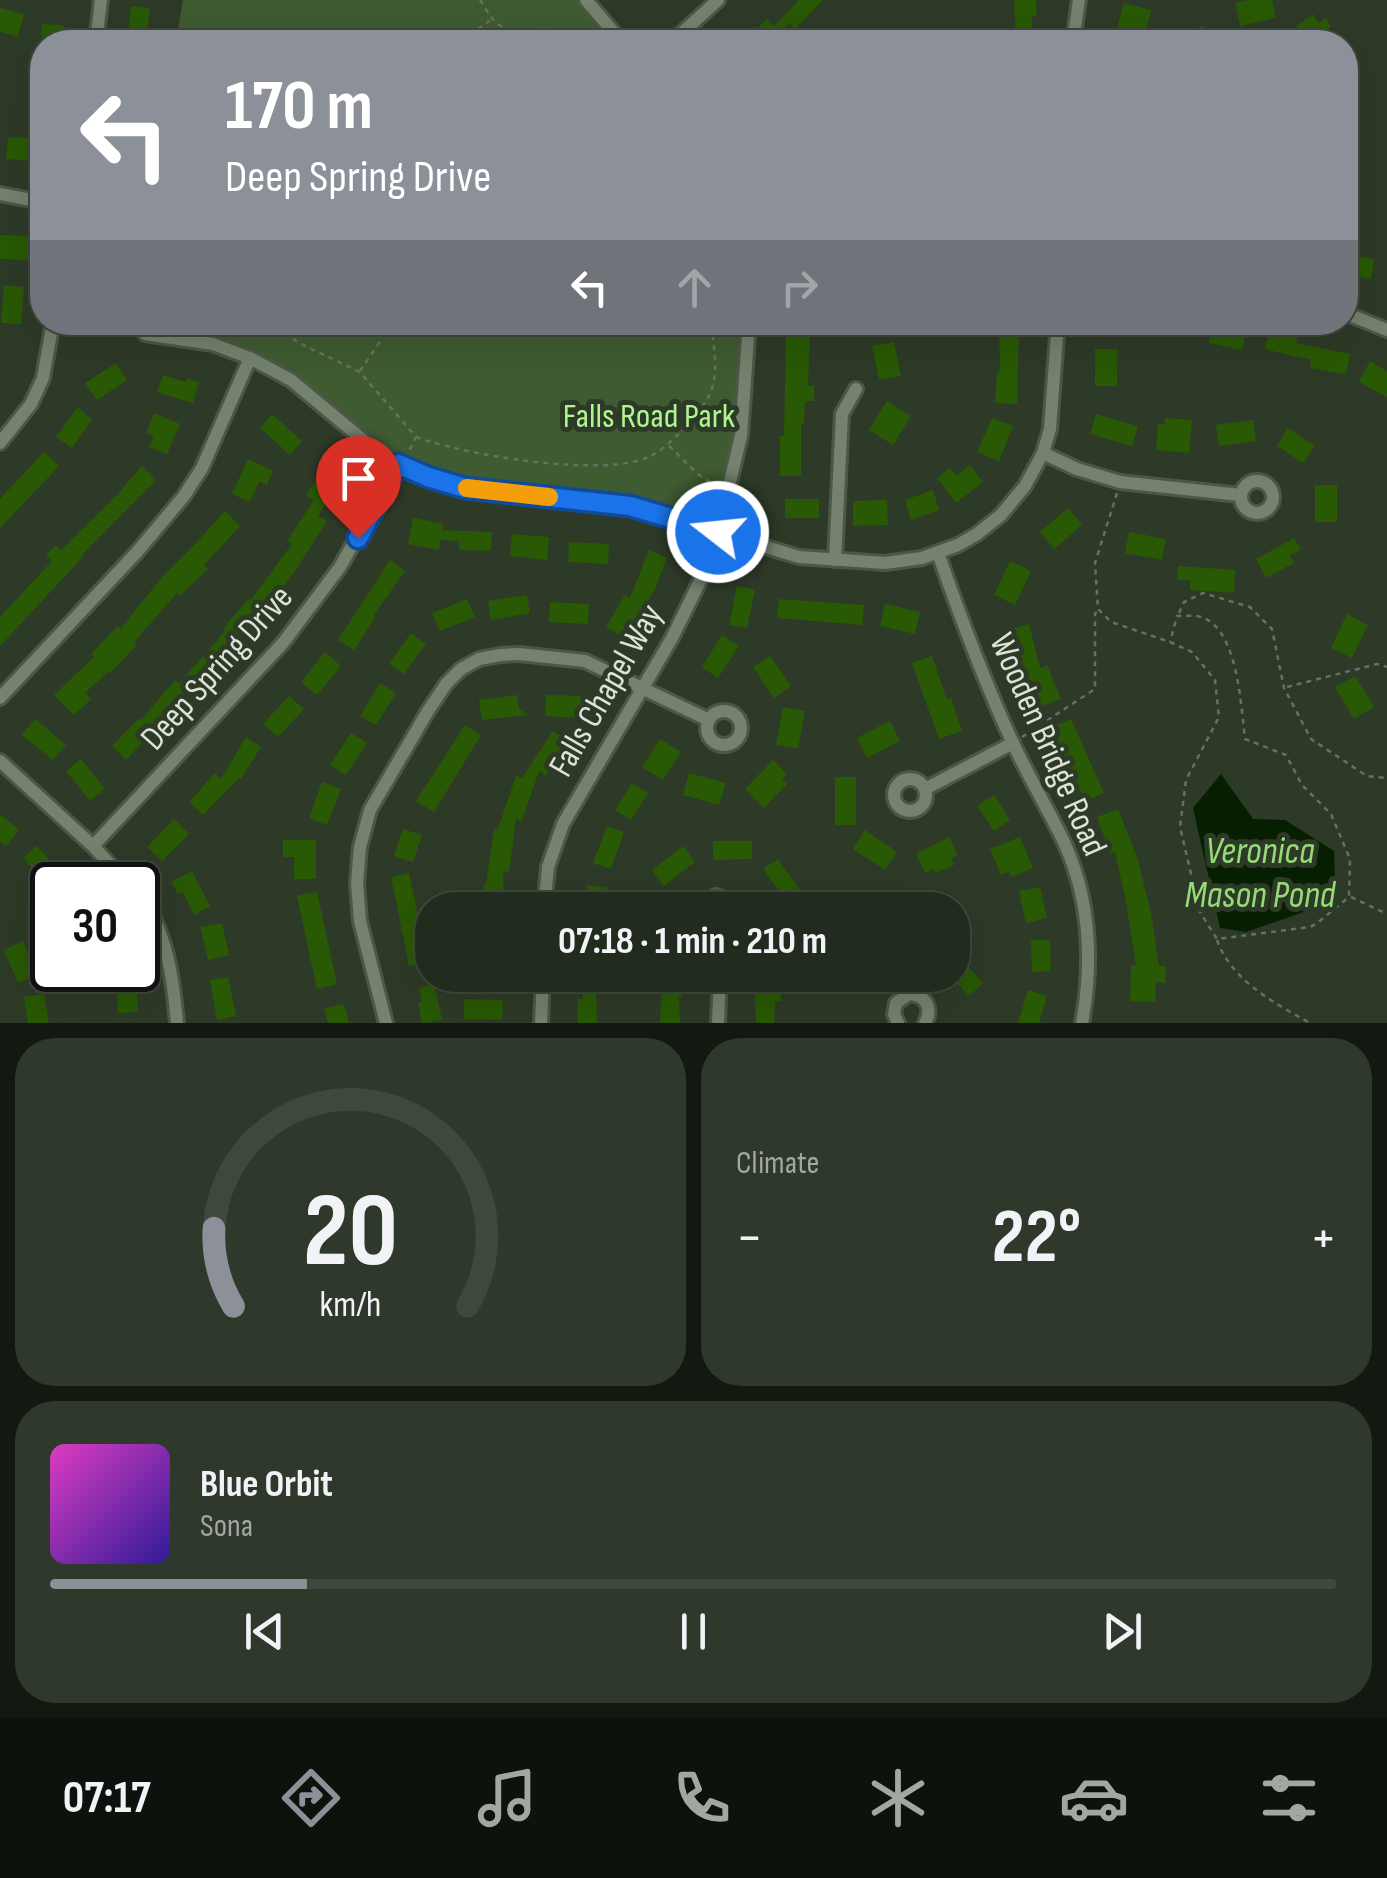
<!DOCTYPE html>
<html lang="en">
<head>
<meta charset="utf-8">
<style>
  body { margin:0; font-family:"Sofia Sans Condensed",sans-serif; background:#2e382b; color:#f1f3f6; height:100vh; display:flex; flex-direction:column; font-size:38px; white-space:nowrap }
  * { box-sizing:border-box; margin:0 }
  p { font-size:32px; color:#a2a7a4 }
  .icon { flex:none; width:55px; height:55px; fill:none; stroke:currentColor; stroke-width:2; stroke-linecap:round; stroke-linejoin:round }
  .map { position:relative; height:1023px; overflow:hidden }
  .panel { display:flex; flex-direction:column; gap:15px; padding:15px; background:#131810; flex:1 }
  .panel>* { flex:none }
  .hud { position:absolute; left:30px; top:30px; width:1328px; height:305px; border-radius:40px; box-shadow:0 10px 40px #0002,0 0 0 2px #3f483c; background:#8c9099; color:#fff; overflow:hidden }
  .speed { position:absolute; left:30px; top:862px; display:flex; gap:20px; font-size:50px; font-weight:700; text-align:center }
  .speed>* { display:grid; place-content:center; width:130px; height:130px; border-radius:50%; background:#222c1e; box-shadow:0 10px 40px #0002,0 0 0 2px #3f483c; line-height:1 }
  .speed .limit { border:5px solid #111; border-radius:15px; background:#fff; color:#111 }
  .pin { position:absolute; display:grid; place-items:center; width:85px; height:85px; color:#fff; margin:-102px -42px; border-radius:50% 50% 50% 0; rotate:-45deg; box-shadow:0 0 10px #0007 }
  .pin .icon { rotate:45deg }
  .me { position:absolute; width:110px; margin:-55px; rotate:286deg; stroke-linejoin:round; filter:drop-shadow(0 0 8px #0008) }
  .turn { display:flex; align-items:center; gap:35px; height:210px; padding:0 30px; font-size:45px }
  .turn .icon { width:130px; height:130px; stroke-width:2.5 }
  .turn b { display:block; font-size:70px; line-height:85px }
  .lanes { display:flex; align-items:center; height:95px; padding:0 30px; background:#0003; justify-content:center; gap:50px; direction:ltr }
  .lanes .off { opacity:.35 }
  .big { font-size:75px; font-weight:700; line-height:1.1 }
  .panel .card { flex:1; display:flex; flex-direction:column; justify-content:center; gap:15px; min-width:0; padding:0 35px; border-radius:40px; background:#2e382b }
  .panel .dial { align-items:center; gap:0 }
  .dial svg { height:260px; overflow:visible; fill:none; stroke:#3f483c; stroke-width:7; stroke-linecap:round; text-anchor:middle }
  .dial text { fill:#f1f3f6; stroke:none }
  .song { display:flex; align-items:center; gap:30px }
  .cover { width:120px; height:120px; border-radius:15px; background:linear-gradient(135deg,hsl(310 70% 55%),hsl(250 70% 35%)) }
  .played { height:10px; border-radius:5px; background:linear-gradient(90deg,#8c9099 20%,#3f483c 20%) }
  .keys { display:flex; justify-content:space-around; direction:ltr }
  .heat { display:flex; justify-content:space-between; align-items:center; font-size:55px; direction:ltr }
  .panel .tiles { flex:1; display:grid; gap:15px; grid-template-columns:1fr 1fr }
  .card:last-child { grid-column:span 2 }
  .trip { position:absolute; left:415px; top:892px; width:555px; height:100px; border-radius:40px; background:#222c1e; box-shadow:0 10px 40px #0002,0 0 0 2px #3f483c; font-weight:700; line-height:100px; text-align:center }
  .tabs { display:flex; height:160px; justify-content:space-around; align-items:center; background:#0e120c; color:#a2a7a4 }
  .tabs .icon { width:70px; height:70px }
  .tabs .active { color:#8c9099 }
  .tabs b { font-size:45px; color:#f1f3f6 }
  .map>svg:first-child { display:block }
  .green { fill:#3f5b31 }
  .water { fill:#061f00 }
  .building { fill:#295904 }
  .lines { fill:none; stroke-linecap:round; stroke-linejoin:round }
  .minor-casing { stroke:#4d5748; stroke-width:18 }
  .path { stroke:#677161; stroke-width:2.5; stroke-dasharray:5 5; stroke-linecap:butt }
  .minor { stroke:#74826e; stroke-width:12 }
  .route-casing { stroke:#114b97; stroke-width:25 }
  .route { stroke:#1a73e8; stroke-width:18 }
  .slow { stroke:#f59e0b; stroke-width:18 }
  .labels { text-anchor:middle; stroke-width:10; stroke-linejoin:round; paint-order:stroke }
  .park-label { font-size:35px; fill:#b0f68f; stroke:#2e3a28 }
  .street-label { font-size:35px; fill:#dce3d8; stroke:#2e3a28 }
  .water-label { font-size:38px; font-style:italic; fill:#97db76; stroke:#2e3a28 }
</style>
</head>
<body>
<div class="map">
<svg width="1387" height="1023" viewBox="0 0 1387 1023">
  <rect width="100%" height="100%" fill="#2e3a28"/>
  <g class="green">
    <polygon points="183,0 586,0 622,42 176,42"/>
    <polygon points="128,322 749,323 744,407 718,532 630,506 465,488 398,464 291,380 250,358 145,334 127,327"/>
  </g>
  <polygon class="water" points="1221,774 1253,819 1285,820 1334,851 1335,881 1327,904 1246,932 1220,928 1193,808"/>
  <g class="building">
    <polygon points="799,0 823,0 795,29 790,23 770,42 743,42 767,19 774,26"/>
    <polygon points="1014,0 1036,0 1037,16 1032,16 1032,42 1016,42"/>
    <polygon points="1250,0 1272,0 1276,18 1240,26 1235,3"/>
    <polygon points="1124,3 1151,10 1145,35 1137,33 1135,40 1115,35"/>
    <polygon points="131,6 150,8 146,42 127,42"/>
    <polygon points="0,8 24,14 18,37 0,32"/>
    <polygon points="1313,14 1319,23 1326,18 1331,27 1325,31 1333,42 1307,42 1296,26"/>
    <polygon points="42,24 64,25 63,42 41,42"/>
    <polygon points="1200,26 1224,34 1221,42 1195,42"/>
    <polygon points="8,137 42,139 42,162 6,159"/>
    <polygon points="0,235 30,236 29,260 0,259"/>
    <polygon points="1345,254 1374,259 1371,279 1345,275"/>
    <polygon points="4,285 24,287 21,324 1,323"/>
    <polygon points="999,322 1019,322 1017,404 995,403 997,371 1000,371"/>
    <polygon points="1169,322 1227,322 1247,327 1242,350 1209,343 1210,337 1168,326"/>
    <polygon points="1269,331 1297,337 1296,343 1350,354 1346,374 1310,368 1311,360 1265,349"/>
    <polygon points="786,333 810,333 808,386 814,386 814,401 805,401 804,424 801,424 801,476 780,476 780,436 784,436"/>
    <polygon points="894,342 901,376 879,380 872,346"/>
    <rect x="1095" y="349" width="22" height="37"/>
    <polygon points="1370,361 1387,371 1387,397 1359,382"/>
    <polygon points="116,363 127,380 97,400 85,383"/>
    <polygon points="163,375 185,382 187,378 199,382 193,403 157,392"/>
    <polygon points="887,401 911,416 893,445 869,430"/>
    <polygon points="78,407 92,420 72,448 56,437"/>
    <polygon points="154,413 180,424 167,454 149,447 154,436 146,433"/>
    <polygon points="272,414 302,441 290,455 260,428"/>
    <polygon points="1096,414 1138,426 1132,446 1090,434"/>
    <polygon points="992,418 1013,426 999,461 977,452"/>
    <polygon points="1165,418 1192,420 1189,453 1156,450 1158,424 1164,425"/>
    <polygon points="1253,420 1256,441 1219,446 1216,425"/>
    <polygon points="1288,428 1315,446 1303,463 1277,446"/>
    <polygon points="44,452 59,466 0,528 0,499"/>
    <polygon points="248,459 273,471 267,485 259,481 250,502 232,494"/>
    <polygon points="327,463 345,474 318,516 327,521 297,568 267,608 201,684 199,682 126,760 112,746 139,718 141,720 175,680 179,684 225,631 223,629 248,599 250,601 292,544 287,541 314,500 306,495"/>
    <polygon points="970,465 983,482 956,503 937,478 950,468 956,476"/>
    <polygon points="142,466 156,480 82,555 83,557 0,646 0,617 52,561 46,555 56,545 61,550 116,496"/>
    <rect x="1315" y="485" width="22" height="37"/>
    <polygon points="933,490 939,510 911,520 905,500"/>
    <rect x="785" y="499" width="34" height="19"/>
    <polygon points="887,500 888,525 853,526 853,501"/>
    <polygon points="1068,508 1082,525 1054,549 1040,532"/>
    <polygon points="225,511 240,526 204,565 208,569 180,596 177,593 134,642 137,645 110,673 109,671 85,693 91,699 74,715 54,695 94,657 91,654 118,626 120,629 162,577 199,540"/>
    <polygon points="413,518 444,524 442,530 492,532 491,551 459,550 459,541 440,540 439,550 408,544"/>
    <polygon points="1129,532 1166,539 1162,560 1125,553"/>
    <polygon points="512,534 549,537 547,560 510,556"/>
    <polygon points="1294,538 1301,550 1290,555 1294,563 1266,578 1256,559"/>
    <polygon points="569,542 609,544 608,564 568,562"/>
    <polygon points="649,550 667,558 654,591 625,639 606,627 625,595 630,598"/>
    <polygon points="390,560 405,571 373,616 375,618 354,650 338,640"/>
    <polygon points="1010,561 1031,571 1015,605 994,595"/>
    <polygon points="1178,566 1235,570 1234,593 1190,590 1190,580 1177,580"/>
    <polygon points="737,586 755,590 747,628 729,625"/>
    <polygon points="527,595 530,613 491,620 488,601"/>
    <polygon points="467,599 475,617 440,631 432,613"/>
    <polygon points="779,599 864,605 862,625 777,618"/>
    <polygon points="550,602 589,604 588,624 549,622"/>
    <polygon points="885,604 920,612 915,634 880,626"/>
    <polygon points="1347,614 1368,625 1352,658 1331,648"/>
    <polygon points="1029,624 1040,668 1047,665 1061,699 1039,707 1020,657 1017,658 1010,629"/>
    <polygon points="411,633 426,644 404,674 389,664"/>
    <polygon points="722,635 739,646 718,678 702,667"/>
    <polygon points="325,652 341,666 317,695 301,682"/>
    <polygon points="770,656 791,686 774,698 753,667"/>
    <polygon points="932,656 947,700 951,698 962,731 939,739 912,663"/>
    <polygon points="1355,676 1374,707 1354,719 1335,687"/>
    <polygon points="380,683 396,693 376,725 360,716"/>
    <polygon points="517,695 519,709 528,715 482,720 479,700"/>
    <polygon points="546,695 584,696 583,718 545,716"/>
    <polygon points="289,696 304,709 278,737 263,724"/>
    <polygon points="783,707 805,711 798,749 776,745"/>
    <polygon points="35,719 66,745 53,760 22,735"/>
    <polygon points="1071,719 1104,793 1085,801 1051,728"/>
    <polygon points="890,721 900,741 867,758 857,738"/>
    <polygon points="465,725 481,735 434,812 416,801"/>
    <polygon points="553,731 568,741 546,776 539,771 522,821 516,819 509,872 503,871 503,910 483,910 483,885 486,885 494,829 498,829 516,776 522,778"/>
    <polygon points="351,733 367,743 346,775 330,765"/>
    <polygon points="246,737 261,747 241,779 239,778 203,815 189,802 215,773 221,779"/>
    <polygon points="660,739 681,752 663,780 642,767"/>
    <polygon points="81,759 105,789 90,801 66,771"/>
    <polygon points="773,760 787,774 782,779 787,784 764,808 745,789"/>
    <polygon points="689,773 726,783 719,805 683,795"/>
    <rect x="835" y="777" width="21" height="48"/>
    <polygon points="322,782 341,789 327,825 309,818"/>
    <polygon points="632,783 648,793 631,820 615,810"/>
    <polygon points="994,795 1010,820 994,831 977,806"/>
    <polygon points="1118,809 1138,860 1151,913 1159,966 1166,966 1165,983 1156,982 1155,1002 1130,1001 1131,965 1136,965 1126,902 1115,852 1110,853 1097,817"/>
    <polygon points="0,814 19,830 6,846 0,841"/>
    <polygon points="174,819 189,834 162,861 147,847"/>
    <polygon points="607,826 624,832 611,869 593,863"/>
    <polygon points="403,829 422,835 413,862 394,856"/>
    <polygon points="865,830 897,852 885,870 853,849"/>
    <polygon points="949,837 958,855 951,858 954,865 936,873 934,869 925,873 916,854"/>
    <polygon points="1020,837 1033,868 1011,877 1009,872 1001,875 990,849"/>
    <polygon points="283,840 316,840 316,879 294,879 294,857 283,857"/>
    <polygon points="713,841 752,841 752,859 713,860"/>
    <polygon points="37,846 72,885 48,885 23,858"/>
    <polygon points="683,846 695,862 664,886 652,870"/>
    <polygon points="778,859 800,890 786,900 763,869"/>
    <polygon points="192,871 210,906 194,915 183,892 178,894 171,882"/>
    <polygon points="409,873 428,962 409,966 391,877"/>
    <polygon points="587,885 607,887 605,910 585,910"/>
    <polygon points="1040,887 1047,918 1026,923 1019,891"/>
    <polygon points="317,892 337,984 317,989 297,896"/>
    <polygon points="222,923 229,955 208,960 200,927"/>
    <polygon points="1031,940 1050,940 1051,971 1032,972"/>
    <polygon points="23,941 38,975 18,983 4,950"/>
    <polygon points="963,961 983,983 969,996 949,975 952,975 952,971"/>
    <polygon points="582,975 600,975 601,985 596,985 597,1023 578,1023 577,999 583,999"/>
    <polygon points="662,975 683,975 682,997 679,997 680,1023 660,1023"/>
    <polygon points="754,975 780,975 781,1001 775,1001 774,1023 756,1023"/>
    <polygon points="847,975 874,975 857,995 841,982"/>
    <polygon points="228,977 236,1016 217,1020 210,980"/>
    <polygon points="136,979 138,1012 118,1013 116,980"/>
    <polygon points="434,984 442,1020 422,1023 418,1003 422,1002 419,988"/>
    <polygon points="1028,990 1047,996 1039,1023 1018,1023"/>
    <polygon points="44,994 49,1023 28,1023 24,997"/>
    <polygon points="464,999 503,1000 502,1020 464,1019"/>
    <polygon points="344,1004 349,1023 328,1023 324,1008"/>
  </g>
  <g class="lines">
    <defs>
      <g id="minor">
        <polyline points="586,0 622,42"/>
        <polyline points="96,42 101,0"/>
        <polyline points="672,42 718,0"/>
        <polyline points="1073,42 1079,0"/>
        <polyline points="0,194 42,202"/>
        <polyline points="1345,313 1387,330"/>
        <polyline points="145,334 213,344 250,358 291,380 380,454 428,477 465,488 630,506 799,557 885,563 922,558 958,545 977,534 1001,515 1025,486 1043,453 1050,429 1058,322"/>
        <polyline points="0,443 31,404 43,378 53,322"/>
        <polyline points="1043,453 1077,469 1120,482 1240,495"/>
        <circle cx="1257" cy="497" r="16"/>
        <path d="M938 553C960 616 983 679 1011 739 1027 774 1047 807 1064 842 1090 899 1093 962 1082 1023"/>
        <polyline points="835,560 842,414 856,389"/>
        <polyline points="0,698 137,552 184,496 202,468 250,358"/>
        <circle cx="724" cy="728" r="17"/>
        <polyline points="0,761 93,846 129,885"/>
        <circle cx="910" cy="795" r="16"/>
        <polyline points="925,789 1013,743"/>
        <polyline points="93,846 283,643 340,567 398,464"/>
        <path d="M138 894C167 930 173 978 177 1023"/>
        <polyline points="544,910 548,867 563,824 672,638 700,581 718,532 741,436 749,322"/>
        <polyline points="701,910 706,900 716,896 729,901 733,910"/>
        <polyline points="386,1023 360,921 357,883 360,847 370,810 428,711 446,684 461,669 479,659 500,655 519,654 585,661 709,720"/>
        <polyline points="541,1023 543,975"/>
        <polyline points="718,1023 720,975"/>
        <path d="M898 1023 894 1014 896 1003 909 994C926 995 933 1008 925 1023"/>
      </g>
    </defs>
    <use href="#minor" class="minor-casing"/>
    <g class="path">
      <path d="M480 0C486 9 492 21 501 26 527 40 549 15 573 42"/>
      <polyline points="463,42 467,37 492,19"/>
      <polyline points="268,322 299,343 360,372 416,437 409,451"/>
      <polyline points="360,371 381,340 380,322"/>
      <path d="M416 437C464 455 603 478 649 457 668 448 704 411 711 391 719 370 713 344 711 322"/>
      <path d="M669 446C683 458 695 475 712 483"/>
      <path d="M1117 493 1095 563 1098 609 1111 622 1170 642 1192 652 1215 680 1219 717 1186 780 1180 827 1200 912 1217 939 1310 927 1316 924 1349 897 1350 859 1331 814 1302 785 1286 755 1245 739C1241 707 1238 628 1201 617 1194 615 1185 616 1177 616L1170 642"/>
      <polyline points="1179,613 1184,602 1203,593 1250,607 1272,629 1284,688 1311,739 1367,776 1387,778"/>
      <polyline points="1287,687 1377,664 1387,667"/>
      <polyline points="1022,737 1095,689 1095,614 1098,610"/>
      <polyline points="1351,897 1387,914"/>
      <path d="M1217 940C1231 980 1274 1003 1310 1023"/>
    </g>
    <use href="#minor" class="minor"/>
  </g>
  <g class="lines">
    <defs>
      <polyline id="route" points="358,538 398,464 428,477 465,488 630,506 718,532"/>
    </defs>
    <use href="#route" class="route-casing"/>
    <use href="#route" class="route"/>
    <polyline class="slow" points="467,488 549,497"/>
  </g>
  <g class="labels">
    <g class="park-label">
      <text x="649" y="427">Falls Road Park</text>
    </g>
    <g class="street-label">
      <text transform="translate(216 667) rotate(-48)" y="12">Deep Spring Drive</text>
      <text transform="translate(605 690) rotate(-60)" y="12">Falls Chapel Way</text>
      <text transform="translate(1049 744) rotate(66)" y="12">Wooden Bridge Road</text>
    </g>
    <g class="water-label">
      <text x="1260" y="863">Veronica<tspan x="1260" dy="44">Mason Pond</tspan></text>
    </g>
  </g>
</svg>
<div class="speed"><div class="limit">30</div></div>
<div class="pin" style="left:358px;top:538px;background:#d93025"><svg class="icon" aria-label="arrive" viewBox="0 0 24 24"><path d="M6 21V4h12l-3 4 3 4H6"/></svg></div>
<svg class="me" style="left:718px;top:532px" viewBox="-20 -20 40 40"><circle r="17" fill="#1a73e8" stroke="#fff" stroke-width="3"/><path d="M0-11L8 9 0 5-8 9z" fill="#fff"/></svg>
<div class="trip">07:18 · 1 min · 210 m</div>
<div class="hud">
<div class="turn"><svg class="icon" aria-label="left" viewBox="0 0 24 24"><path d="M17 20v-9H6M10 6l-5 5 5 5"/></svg><div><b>170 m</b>Deep Spring Drive</div></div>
<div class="lanes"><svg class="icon" aria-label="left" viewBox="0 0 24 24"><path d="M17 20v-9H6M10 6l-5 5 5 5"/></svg><svg class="icon off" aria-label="ahead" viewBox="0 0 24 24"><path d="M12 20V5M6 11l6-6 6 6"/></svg><svg class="icon off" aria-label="right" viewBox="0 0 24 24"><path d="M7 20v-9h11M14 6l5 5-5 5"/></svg></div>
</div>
</div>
<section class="panel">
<div class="tiles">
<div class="card dial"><svg viewBox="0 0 100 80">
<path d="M14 69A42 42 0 1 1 86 69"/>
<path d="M14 69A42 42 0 0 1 8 45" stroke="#8c9099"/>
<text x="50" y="56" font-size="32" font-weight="700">20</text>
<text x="50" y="72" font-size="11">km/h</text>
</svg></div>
<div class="card"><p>Climate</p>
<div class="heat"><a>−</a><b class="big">22°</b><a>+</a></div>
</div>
<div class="card">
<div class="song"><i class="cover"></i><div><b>Blue Orbit</b><p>Sona</p></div></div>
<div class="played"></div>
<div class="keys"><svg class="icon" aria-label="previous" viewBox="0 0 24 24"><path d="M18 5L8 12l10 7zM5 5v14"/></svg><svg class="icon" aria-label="pause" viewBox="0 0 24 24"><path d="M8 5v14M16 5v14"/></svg><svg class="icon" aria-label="next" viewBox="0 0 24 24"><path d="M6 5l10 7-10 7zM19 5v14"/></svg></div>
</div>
</div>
</section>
<nav class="tabs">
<b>07:17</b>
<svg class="icon active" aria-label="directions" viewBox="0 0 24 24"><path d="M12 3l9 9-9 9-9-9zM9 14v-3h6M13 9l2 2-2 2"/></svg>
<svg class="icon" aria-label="music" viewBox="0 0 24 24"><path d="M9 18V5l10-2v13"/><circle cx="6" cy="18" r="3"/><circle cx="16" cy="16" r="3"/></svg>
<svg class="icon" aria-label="phone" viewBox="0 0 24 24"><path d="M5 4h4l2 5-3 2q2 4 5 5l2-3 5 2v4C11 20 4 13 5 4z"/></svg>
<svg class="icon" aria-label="climate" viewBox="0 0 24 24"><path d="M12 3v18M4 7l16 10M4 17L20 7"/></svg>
<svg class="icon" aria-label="car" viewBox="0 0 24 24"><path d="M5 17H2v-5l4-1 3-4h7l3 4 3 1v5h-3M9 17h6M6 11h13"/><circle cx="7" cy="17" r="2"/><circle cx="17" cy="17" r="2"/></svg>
<svg class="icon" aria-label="filters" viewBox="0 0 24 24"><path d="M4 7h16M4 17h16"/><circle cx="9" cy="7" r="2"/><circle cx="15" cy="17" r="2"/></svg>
</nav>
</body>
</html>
